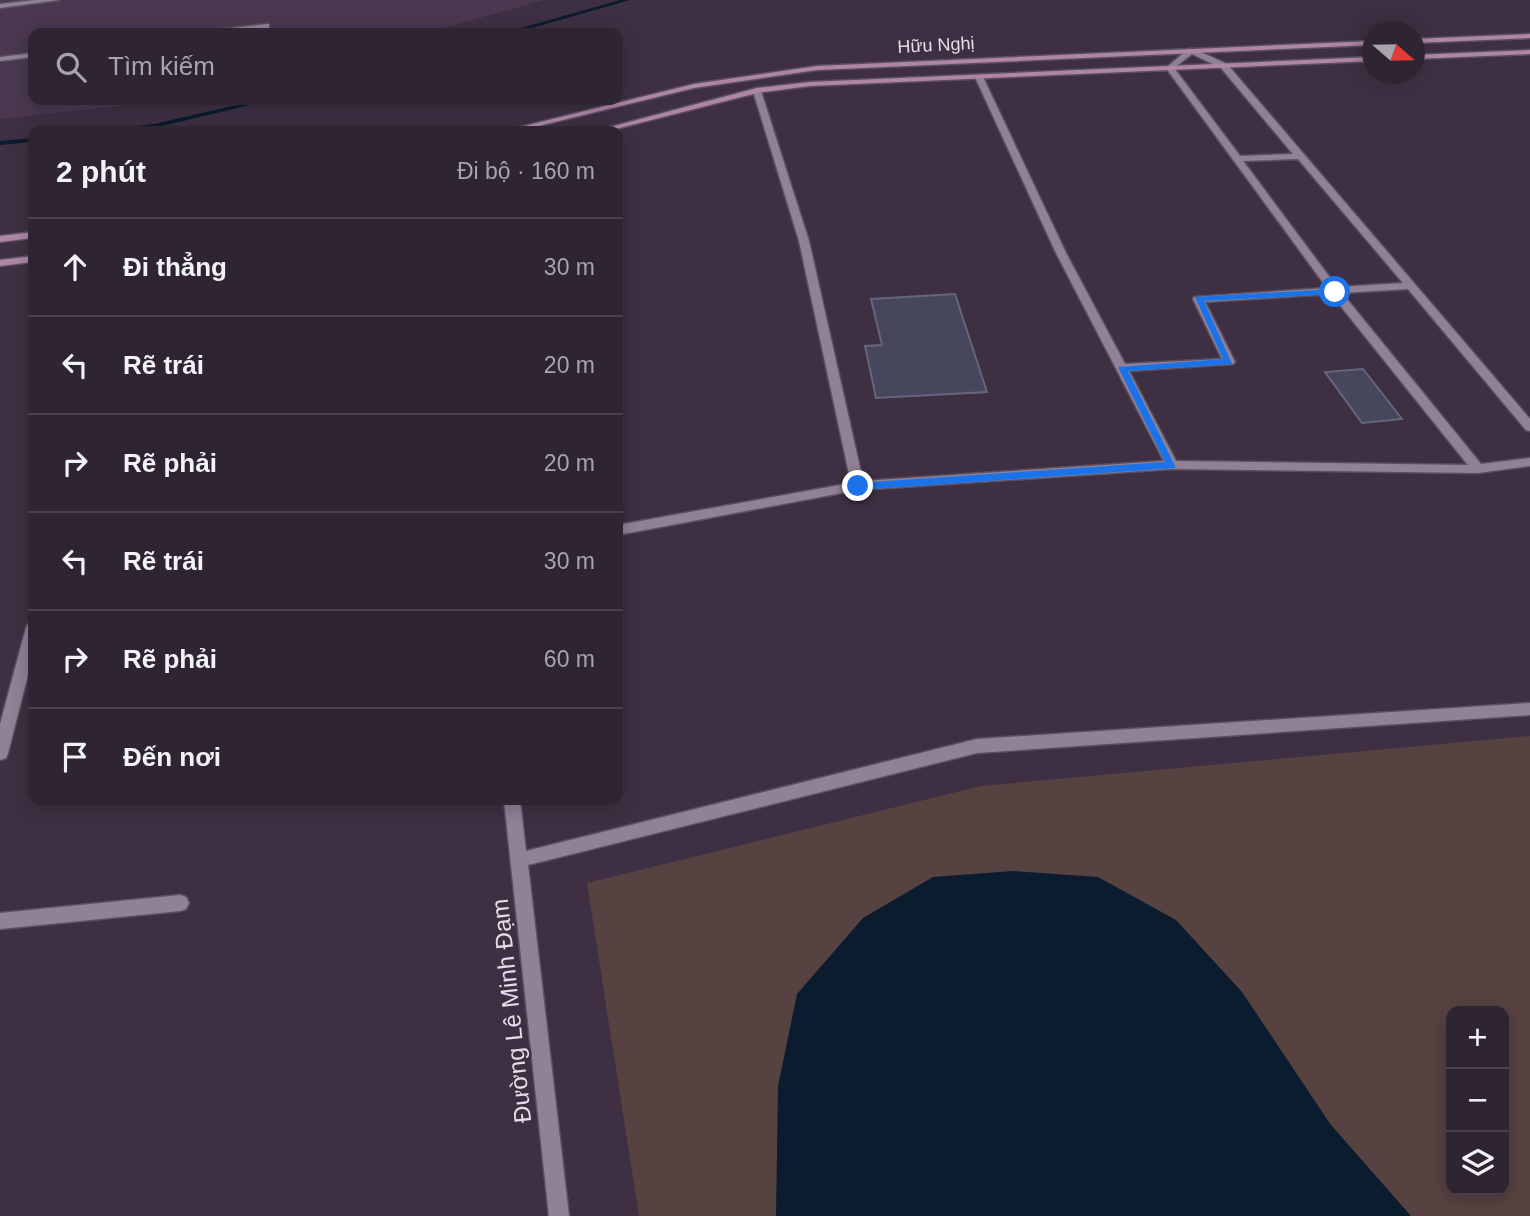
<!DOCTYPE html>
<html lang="vi">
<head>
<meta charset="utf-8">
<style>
  :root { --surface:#2e2432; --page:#3a303e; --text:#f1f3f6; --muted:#a7a4ac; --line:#49414d }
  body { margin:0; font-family:Arial,sans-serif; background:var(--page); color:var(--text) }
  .controls { position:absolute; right:21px; bottom:21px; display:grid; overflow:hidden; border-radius:14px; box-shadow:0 4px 18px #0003 }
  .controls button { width:63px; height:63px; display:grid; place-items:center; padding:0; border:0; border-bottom:2px solid var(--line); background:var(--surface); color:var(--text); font:35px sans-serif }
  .compass { position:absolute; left:1362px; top:21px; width:63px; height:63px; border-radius:50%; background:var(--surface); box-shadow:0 4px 18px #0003; rotate:110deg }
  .stop { position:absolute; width:21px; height:21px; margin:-16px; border:5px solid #1a73e8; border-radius:50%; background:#fff }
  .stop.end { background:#1a73e8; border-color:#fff; box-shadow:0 2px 7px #0008 }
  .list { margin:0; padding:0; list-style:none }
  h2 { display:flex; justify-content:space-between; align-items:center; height:91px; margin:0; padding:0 28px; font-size:30px }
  h2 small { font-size:23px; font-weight:400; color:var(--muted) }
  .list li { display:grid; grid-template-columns:46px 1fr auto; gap:21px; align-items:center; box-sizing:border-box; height:98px; padding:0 28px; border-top:2px solid var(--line) }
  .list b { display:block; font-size:26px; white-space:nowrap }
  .list em { font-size:23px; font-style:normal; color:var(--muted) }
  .icon { flex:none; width:38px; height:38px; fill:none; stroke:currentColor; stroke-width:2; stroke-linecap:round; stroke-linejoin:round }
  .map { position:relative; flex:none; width:1530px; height:1216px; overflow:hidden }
  .search { position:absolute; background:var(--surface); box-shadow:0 4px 18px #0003; left:28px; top:28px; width:595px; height:77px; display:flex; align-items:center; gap:18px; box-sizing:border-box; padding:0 24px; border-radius:14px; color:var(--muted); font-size:26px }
  .panel { position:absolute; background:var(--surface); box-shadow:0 4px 18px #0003; left:28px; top:126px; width:595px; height:679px; border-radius:14px }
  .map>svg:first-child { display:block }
  .built { fill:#49384f }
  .green { fill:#554241; fill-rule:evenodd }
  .water { fill:#0b1c2f }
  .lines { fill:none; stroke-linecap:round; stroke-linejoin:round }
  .stream { fill:#0b1c2f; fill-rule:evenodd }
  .building { fill:#46475c; stroke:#65657c; stroke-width:2 }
  .service-casing { stroke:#5a4f5f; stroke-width:3 }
  .minor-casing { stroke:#5a4f5f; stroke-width:3 }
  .secondary-casing { stroke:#5a4f5f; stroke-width:3 }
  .service { fill:#908196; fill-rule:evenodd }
  .minor { fill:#908196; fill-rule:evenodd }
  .secondary { fill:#ae86a4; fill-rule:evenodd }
  .route { fill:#1a73e8 }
  .labels { text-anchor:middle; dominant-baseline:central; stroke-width:5; stroke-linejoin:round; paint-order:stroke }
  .far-street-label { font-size:18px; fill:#e6dde9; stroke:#3e3042 }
  .near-street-label { font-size:24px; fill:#e6dde9; stroke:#3e3042 }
</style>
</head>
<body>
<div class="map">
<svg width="1530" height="1216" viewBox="0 0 1530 1216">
  <rect width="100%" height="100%" fill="#3e3042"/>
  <path class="built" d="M0,0h544l-119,33h-392v67h140l-173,19z"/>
  <path class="green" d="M1530,736v480h-891l-52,-333 394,-97zM1451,1011h53v179h-53z"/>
  <path class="water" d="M1013,871l85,6 78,43 66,72 89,133 80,91h-635l2,-130 19,-92 66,-76 70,-41z"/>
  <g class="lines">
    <path class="stream" d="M620,0h10l-116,33h-10z
      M258,100h13l-117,28 -48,3 4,-2 44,-5z
      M33,138v4l-33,3v-4z"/>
  </g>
  <path class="building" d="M955,294l32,98 -111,6 -11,-52 17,-1 -11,-46z
    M1363,369l39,50 -40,4 -37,-51z"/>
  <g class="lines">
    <defs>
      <path id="service" d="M35,0h24l-59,8v-4z
        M266,24h3v4l-46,5h-22l4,-2z
        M33,53v4l-33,4v-4z"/>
      <path id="minor" d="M1188,49h6l33,15 303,355v12l-4,-1 -118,-141 -66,4 139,171 49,-6v8l-52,7 -306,-4 -314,21 -240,45v-10l233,-42 -52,-242 -46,-150 4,-3 4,3 48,150 54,240 301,-20 -108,-208 -81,-176 4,-2 4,2 83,176 59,111 97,-5 -29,-60 1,-2 133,-9 -161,-220zM1192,54l29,14 72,86 -53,2 -66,-88zM1298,159l105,124 -66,4 -94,-126zM1331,294l137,171 -292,-4 -47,-90 104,-7 2,-2 -30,-60z
        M33,622v33l-25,98 -2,5 -6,2v-36l26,-96 2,-4z
        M1530,703v12l-553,38 -449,112 41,351h-20l-45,-416h16l6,51 451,-112z
        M180,895l6,2 3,6 -3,6 -6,2 -180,18v-16z"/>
      <path id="secondary" d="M1530,34v4l-116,5v-4z
        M1372,41v4l-555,25 -123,18 -176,43h-14l190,-47 123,-18z
        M1530,50v4l-116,5v-4z
        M1372,57v4l-562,25 -53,7 -149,38h-13l162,-43 53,-6z
        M33,232v6l-33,4v-6z
        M33,256v6l-33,4v-6z"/>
    </defs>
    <use href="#service" class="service-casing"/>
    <use href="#minor" class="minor-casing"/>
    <use href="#secondary" class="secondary-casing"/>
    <use href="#service" class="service"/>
    <use href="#minor" class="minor"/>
    <use href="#secondary" class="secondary"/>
  </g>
  <path class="route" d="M1335,289l3,5 -134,7 28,63 -104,7 48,97 -318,22 -5,-4 5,-3 307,-21 -47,-95 105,-8 -28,-62z"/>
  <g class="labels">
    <g class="far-street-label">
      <text transform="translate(936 45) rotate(-3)">Hữu Nghị</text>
    </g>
    <g class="near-street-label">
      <text transform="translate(511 1011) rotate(-96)">Đường Lê Minh Đạm</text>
    </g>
  </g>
</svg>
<div class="controls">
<button>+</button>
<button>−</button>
<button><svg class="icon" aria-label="layers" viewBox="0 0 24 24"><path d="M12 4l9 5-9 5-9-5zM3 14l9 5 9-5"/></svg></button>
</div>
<svg class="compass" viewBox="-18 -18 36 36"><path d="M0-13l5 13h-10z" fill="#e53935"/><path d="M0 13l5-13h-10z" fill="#a7a4ac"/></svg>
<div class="stop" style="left:1335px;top:292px"></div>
<div class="stop end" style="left:858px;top:486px"></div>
<div class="search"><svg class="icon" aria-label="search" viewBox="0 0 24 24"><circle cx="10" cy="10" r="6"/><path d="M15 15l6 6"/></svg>Tìm kiếm</div>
<section class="panel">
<h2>2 phút<small>Đi bộ · 160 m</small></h2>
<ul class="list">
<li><svg class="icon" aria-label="ahead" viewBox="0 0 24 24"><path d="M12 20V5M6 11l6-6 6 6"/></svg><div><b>Đi thẳng</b></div><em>30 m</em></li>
<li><svg class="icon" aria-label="left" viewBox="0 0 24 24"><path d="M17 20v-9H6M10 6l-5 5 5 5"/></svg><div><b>Rẽ trái</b></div><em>20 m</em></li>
<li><svg class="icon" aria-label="right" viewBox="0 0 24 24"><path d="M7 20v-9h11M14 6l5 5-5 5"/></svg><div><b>Rẽ phải</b></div><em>20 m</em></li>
<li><svg class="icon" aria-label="left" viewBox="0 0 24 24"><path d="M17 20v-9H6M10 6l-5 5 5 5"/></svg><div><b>Rẽ trái</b></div><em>30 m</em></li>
<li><svg class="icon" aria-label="right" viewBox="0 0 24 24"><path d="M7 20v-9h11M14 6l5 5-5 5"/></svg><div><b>Rẽ phải</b></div><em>60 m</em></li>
<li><svg class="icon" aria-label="arrive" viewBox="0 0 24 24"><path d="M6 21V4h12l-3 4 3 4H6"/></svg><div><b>Đến nơi</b></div></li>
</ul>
</section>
</div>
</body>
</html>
